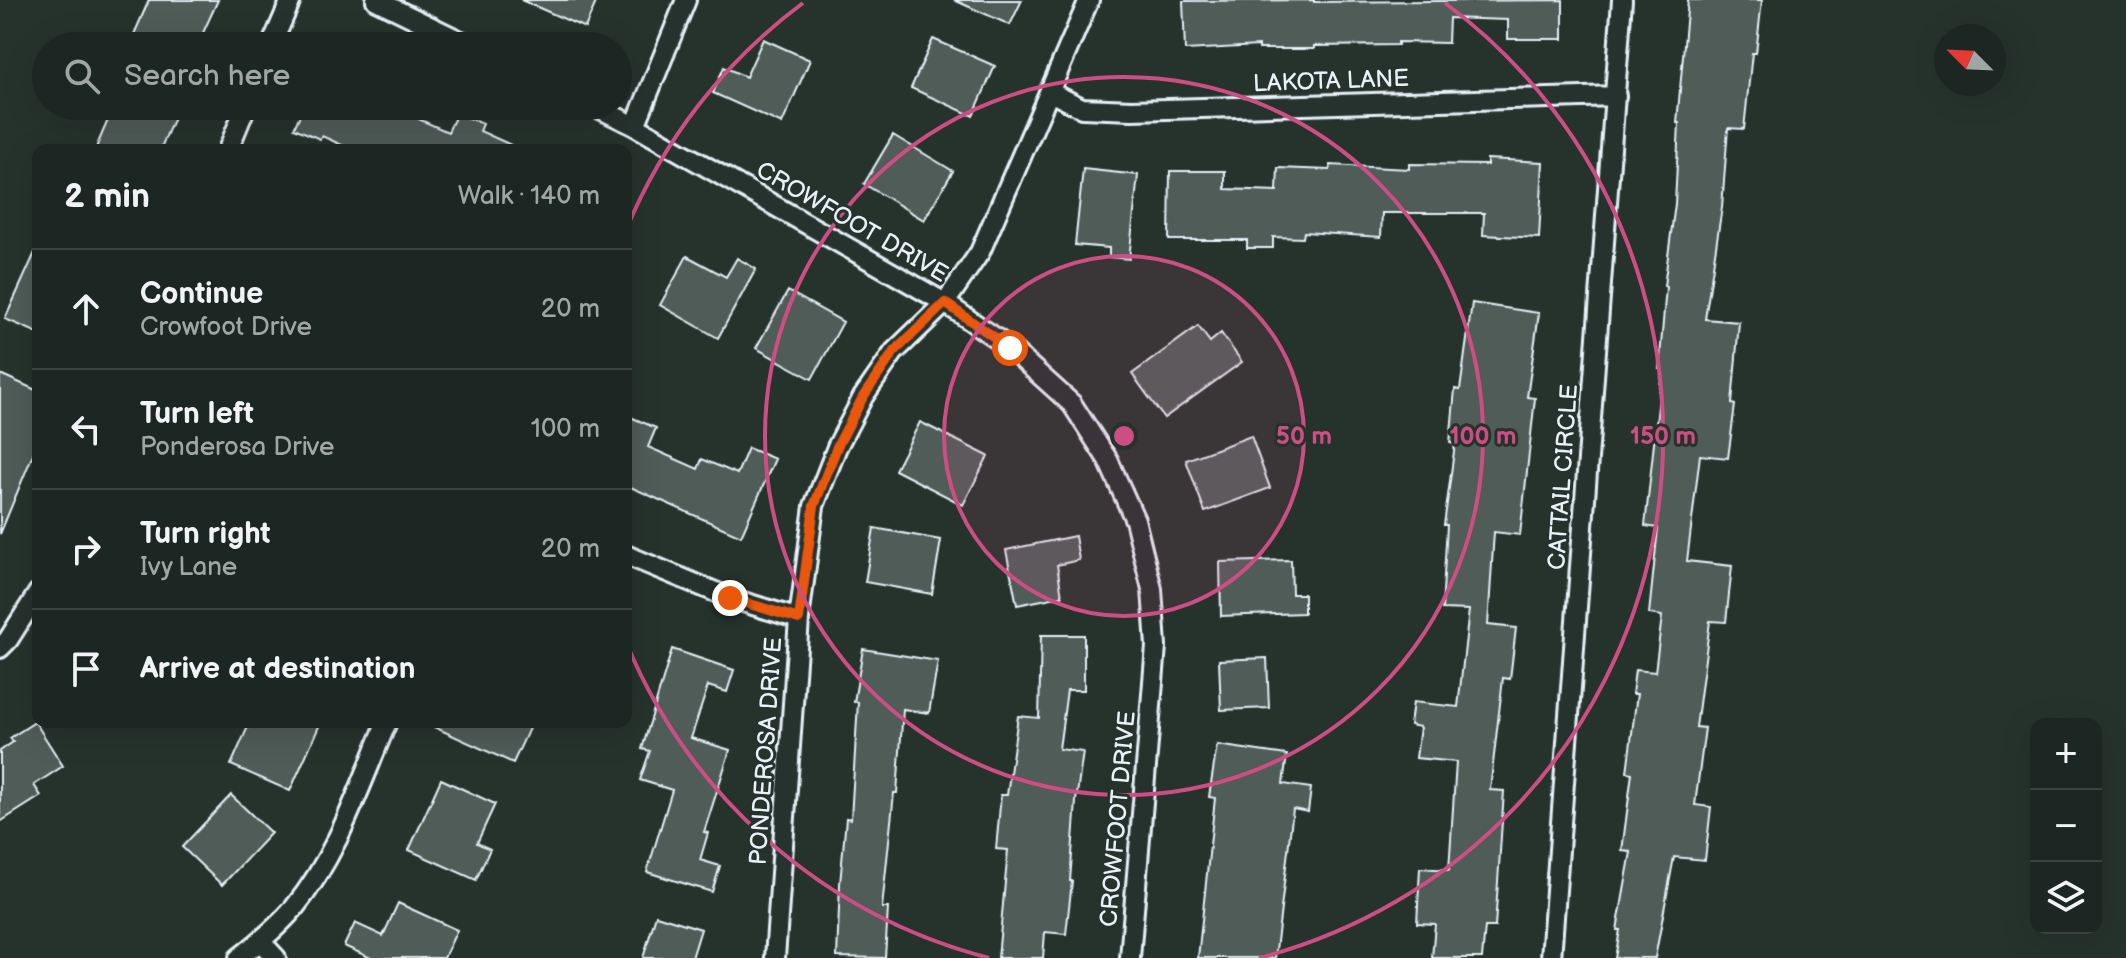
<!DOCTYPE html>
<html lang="en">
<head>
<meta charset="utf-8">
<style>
  :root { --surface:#1c2622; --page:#29322f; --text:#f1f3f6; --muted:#a0a5a5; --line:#3a4340 }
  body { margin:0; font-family:"Balsamiq Sans",sans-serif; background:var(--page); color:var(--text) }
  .controls { position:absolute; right:24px; bottom:24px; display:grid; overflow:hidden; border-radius:16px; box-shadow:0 8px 32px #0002 }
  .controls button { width:72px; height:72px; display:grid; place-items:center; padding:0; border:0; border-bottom:2px solid var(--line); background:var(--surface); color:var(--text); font:40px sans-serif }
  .compass { position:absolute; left:1934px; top:24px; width:72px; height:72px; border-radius:50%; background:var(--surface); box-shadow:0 8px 32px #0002; rotate:294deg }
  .stop { position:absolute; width:24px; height:24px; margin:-18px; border:6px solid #ea580c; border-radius:50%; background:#fff }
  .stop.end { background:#ea580c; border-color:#fff; box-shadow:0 2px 8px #0008 }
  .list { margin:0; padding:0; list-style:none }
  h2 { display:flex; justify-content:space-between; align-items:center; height:104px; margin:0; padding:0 32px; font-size:34px }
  h2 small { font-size:26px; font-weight:400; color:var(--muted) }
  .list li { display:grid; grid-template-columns:52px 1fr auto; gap:24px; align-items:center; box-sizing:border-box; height:120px; padding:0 32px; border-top:2px solid var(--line) }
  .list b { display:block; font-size:30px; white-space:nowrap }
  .list p { margin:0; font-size:26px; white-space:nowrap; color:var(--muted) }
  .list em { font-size:26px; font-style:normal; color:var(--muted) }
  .icon { flex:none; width:44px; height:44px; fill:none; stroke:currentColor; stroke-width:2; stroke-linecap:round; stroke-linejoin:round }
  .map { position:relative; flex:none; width:2126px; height:958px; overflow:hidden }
  .search { position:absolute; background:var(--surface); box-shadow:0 8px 32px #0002; left:32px; top:32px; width:600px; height:88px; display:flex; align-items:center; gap:20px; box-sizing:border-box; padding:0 28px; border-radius:44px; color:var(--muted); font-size:30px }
  .panel { position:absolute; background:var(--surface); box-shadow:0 8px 32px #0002; left:32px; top:144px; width:600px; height:584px; border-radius:16px }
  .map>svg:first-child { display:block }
  .building { fill:#505c59; stroke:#e8f1f8; stroke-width:2 }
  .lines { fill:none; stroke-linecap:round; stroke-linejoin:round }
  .street-casing { stroke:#e8f1f8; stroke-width:24 }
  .street { stroke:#26332d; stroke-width:18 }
  .route { stroke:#ea580c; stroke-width:10 }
  .ring { fill:none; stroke:#cc4e82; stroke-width:4 }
  .labels { text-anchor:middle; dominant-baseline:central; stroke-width:6; stroke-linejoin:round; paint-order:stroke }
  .street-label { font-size:24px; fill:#e8f1f8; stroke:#26332d }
  .centre { fill:#cc4e82; stroke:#26332d; stroke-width:4 }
  .ring-label { font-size:24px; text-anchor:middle; font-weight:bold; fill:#cc4e82; stroke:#26332d; stroke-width:6; stroke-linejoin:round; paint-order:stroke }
</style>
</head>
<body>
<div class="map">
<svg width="2126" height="958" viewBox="0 0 2126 958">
  <rect width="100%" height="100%" fill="#26332d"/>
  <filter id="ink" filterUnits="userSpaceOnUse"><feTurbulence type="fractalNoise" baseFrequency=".0125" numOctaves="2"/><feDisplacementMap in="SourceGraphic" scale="16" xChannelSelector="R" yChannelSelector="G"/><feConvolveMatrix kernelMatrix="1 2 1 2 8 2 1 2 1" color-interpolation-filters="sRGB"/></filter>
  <g filter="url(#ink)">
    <path class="building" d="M149,0h69l-21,46h-49l-16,-7z
      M521,0h76l-12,28z
      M954,0h68l-12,25z
      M1314,0v2l249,-2v39h-55v-19l-59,-2 -1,25 -50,-1v3l-84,1v3h-55v-3l-74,4 -2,-49z
      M1688,0h74l-6,53h-4l-8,76 -16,-1 -6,79 -17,112 34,3 -7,82 3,1 -7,53 -28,-3 -13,106 45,5 -6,56 -16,-1 -14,106 9,1 -10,77 16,2 -6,53 -31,-3 -19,101h-40l5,-28h-3l14,-78 -9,-1 10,-78 -5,-1 10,-78h-5l3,-24 20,2 7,-56 -13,-2 9,-86 -13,-2 17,-157h-3l7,-82 -2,-1 11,-82 4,-81h-2z
      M763,39l47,21 -28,64 -69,-31 11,-26 22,10z
      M933,39l62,27 -22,50 -62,-28z
      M114,106h47l15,7 -16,37h-65z
      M304,106h85l59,26 9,-19 26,11 -3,7 42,19h-169l-31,-14 -2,3 -26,-11z
      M893,135l60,36 -29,49 -60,-36z
      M1487,159l56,3 -4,76 -56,-3 1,-22h-102l-1,24 -77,-5 -1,6 -30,-1v11h-26v-8h-78l1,-69h55v18l52,2 1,-23 52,2v-5l79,4v-5l78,1z
      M1083,169l55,6 -9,84 -20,-2v-9l-34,-3z
      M38,246v87l-33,-14z
      M687,256l39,21 11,-19 19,11 -38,69 -58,-33z
      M788,291l55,31 -31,57 -56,-31z
      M1472,303l67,10 -12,84 8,1 -15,137 -26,-3 -6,93 28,3 -6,51 -7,-1 -13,112 14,1 -9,136h-10l-3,31h-50l3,-34 -18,-1 3,-55 29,2 7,-108 -40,-4 4,-31 -10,-2 3,-23 45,5 11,-97 -27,-1 5,-84h-3l11,-81 -5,-1 5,-54 5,1z
      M1198,326l12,16 11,-9 21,29 -78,56 -32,-44z
      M0,374l38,17v51l-38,92z
      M626,415l30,13 -8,19 50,22 4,-10 35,15 11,-26 27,11 -34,77 -115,-51z
      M920,422l68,34 -25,49 -68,-35z
      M1251,436l19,52 -65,24 -19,-52z
      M874,528l67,12 -9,54 -67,-12z
      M1075,536l4,24 -22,5 5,31 -45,9 -11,-55z
      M1291,560l1,34h12v19l-83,3 -1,-54z
      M1041,635h43v55h-17l-8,59 24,3 -7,49 -6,80h2l-6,53 -21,-2 -2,26h-45l10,-108 -12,-1 5,-54h6l11,-79 21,2z
      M672,649l62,21 -7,22 -19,-6 -17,52 39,12 -26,82 4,1 -8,27 20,6 -8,26 -65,-20 25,-82 -32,-10 10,-29 -8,-2z
      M863,649l75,12 -9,52 -26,-4 -6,84h-3l-12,115h6l-3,50 -48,-1 3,-73 6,-66 5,1 7,-117h-4z
      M1267,658l2,50 -48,2 -2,-50z
      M35,722l28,44 -29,19 7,11 -41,26v-71l13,-9 -3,-4z
      M250,722h71l-31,69 -59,-26z
      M423,722h109l-19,41z
      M1217,745l70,10 -4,29 28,4 -3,24 -15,-3 -18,149h-77l17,-160 -6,-1z
      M441,779l54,25 -18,39 13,6 -14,31 -67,-30z
      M231,795l40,38 -49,52 -40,-38z
      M398,903l59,27 -13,28h-73l-27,-12 11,-23 28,13z
      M656,915l45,14 -9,29h-49z"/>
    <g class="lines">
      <defs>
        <path id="street" d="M376,0l95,46
          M271,46l20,-46
          M1050,92l32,16 50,2 484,-14
          M594,106l41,20 310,177 65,45 62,56 36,56 27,60 17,69 4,57 -26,312
          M635,126l51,-126
          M228,150l18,-44
          M626,555l104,43 69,21
          M0,648l8,-8 30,-47
          M260,941l16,17
          M239,958c19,-15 39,-31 55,-50 44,-54 66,-123 93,-186
          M775,958l24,-339 15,-113 23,-59 26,-50 31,-45 51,-49 35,-51 109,-252
          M1551,958l71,-958"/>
      </defs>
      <use href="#street" class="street-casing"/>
      <use href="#street" class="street"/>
    </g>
  </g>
  <g class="lines" filter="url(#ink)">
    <path class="route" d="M730,598l69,21 15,-113 23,-59 26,-50 31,-45 51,-49 65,45"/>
  </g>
  <circle cx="1124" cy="436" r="180" fill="#cc4e82" fill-opacity=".12"/>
  <g class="ring">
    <circle cx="1124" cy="436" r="180"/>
    <circle cx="1124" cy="436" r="359"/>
    <path d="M989 958A539 539 0 0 1 626 642M626 230A539 539 0 0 1 803 3M1445 3A539 539 0 0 1 1259 958"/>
  </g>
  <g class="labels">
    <g class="street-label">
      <text transform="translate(1331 81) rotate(-2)">LAKOTA LANE</text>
      <text transform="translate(852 222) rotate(30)">CROWFOOT DRIVE</text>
      <text transform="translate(1563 477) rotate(-86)">CATTAIL CIRCLE</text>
      <text transform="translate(766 751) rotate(-86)">PONDEROSA DRIVE</text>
      <text transform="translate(1118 819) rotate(-85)">CROWFOOT DRIVE</text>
    </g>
  </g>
  <circle cx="1124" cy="436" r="12" class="centre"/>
  <g class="ring-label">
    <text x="1304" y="444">50 m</text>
    <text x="1483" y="444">100 m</text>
    <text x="1663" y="444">150 m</text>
  </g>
</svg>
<div class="controls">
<button>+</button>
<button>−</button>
<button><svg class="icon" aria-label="layers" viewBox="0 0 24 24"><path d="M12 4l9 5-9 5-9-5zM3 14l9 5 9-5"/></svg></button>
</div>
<svg class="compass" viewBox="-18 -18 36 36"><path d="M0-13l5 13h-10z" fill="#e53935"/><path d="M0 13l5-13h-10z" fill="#a0a5a5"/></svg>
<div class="stop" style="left:1010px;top:348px"></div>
<div class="stop end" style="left:730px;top:598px"></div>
<div class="search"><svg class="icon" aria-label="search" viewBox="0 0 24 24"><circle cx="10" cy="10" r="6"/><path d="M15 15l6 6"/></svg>Search here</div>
<section class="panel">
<h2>2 min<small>Walk · 140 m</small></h2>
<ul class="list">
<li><svg class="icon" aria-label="ahead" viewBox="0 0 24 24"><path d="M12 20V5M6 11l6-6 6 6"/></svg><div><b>Continue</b><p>Crowfoot Drive</p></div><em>20 m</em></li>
<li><svg class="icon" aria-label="left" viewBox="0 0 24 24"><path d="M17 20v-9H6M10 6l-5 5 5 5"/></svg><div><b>Turn left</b><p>Ponderosa Drive</p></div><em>100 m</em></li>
<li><svg class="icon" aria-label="right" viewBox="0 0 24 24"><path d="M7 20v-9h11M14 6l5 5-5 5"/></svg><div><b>Turn right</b><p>Ivy Lane</p></div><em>20 m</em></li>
<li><svg class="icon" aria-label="arrive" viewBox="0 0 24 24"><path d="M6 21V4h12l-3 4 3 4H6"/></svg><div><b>Arrive at destination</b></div></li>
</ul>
</section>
</div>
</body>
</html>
